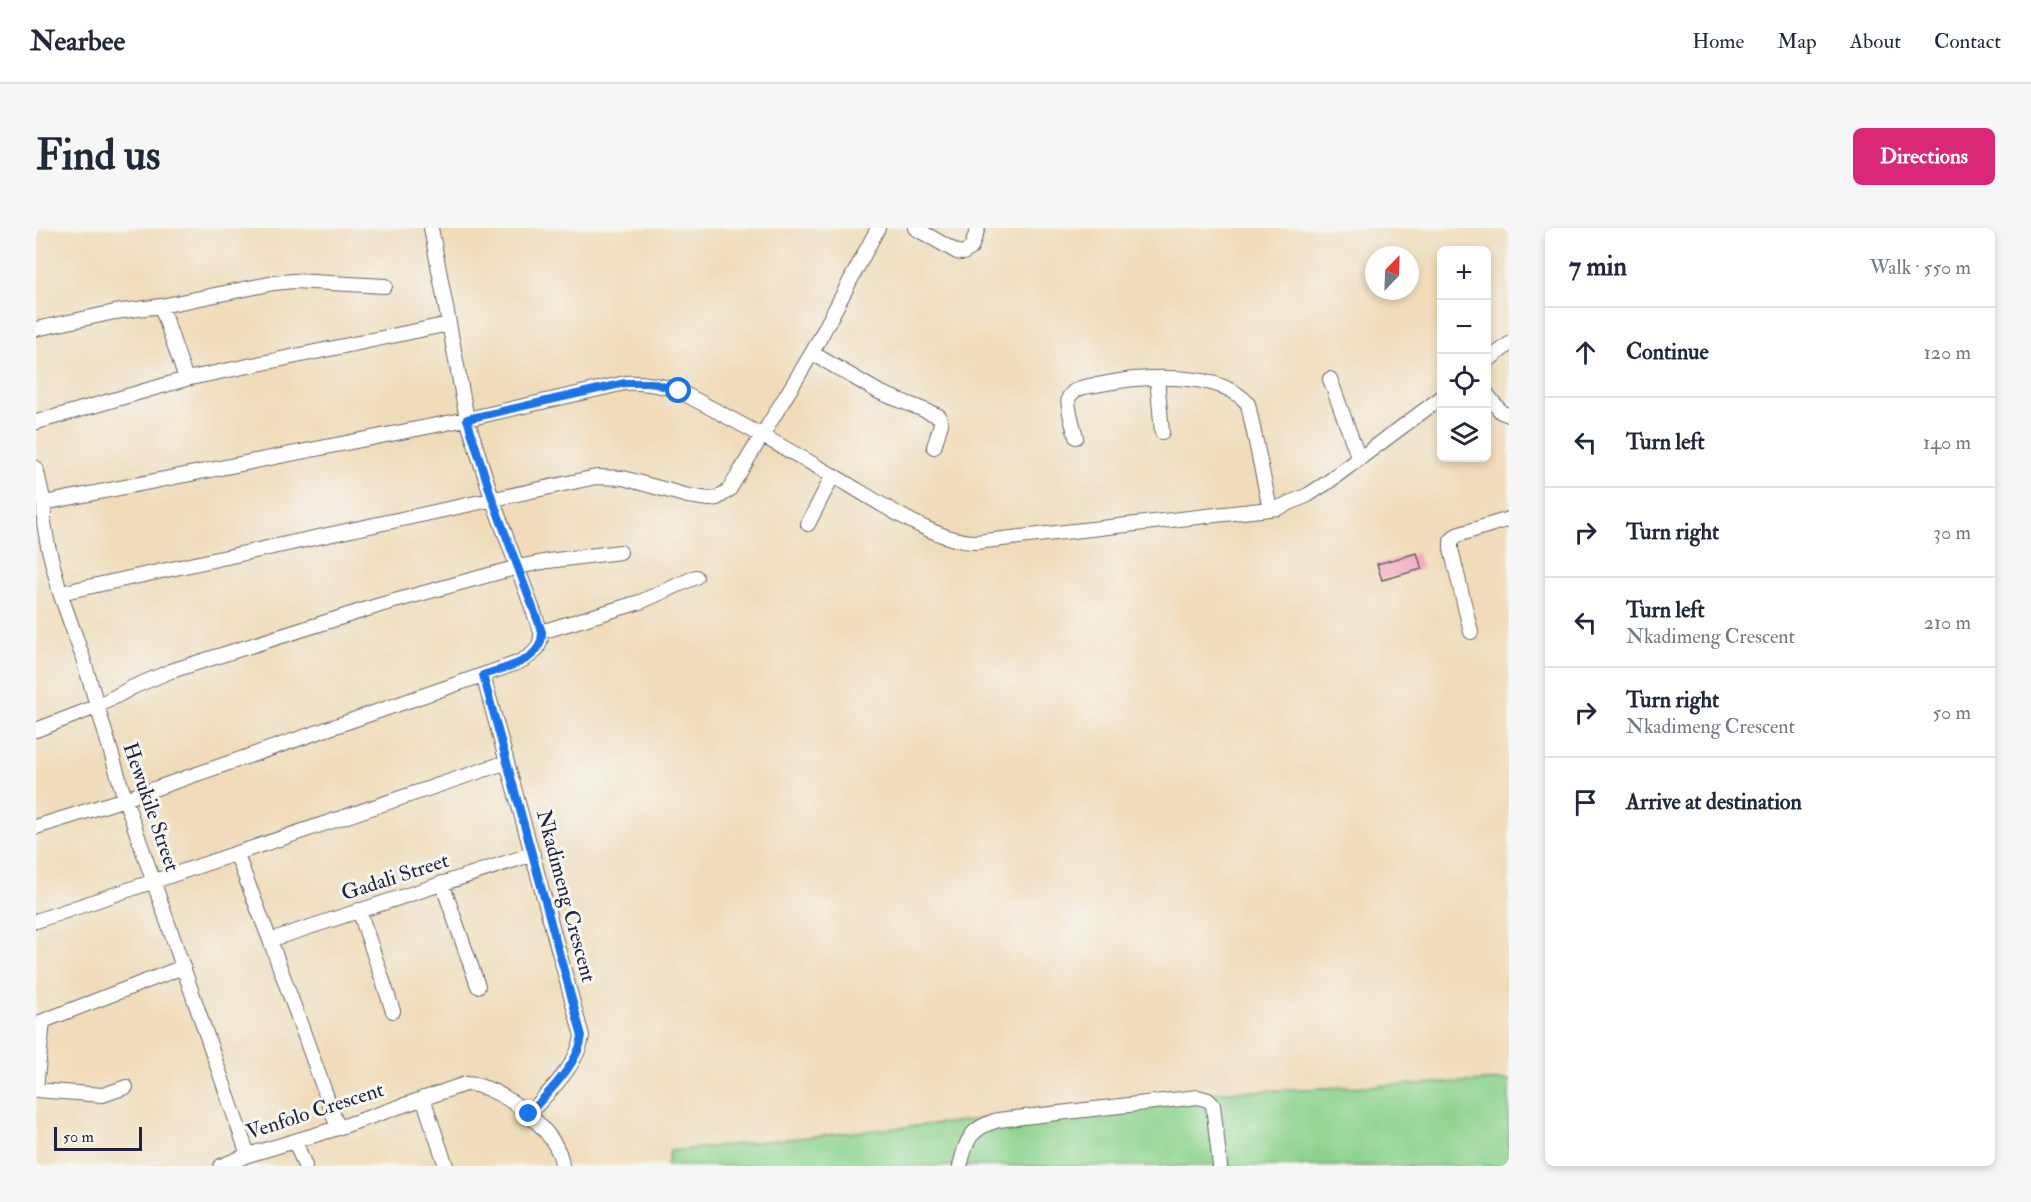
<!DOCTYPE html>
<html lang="en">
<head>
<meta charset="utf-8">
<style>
  :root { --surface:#fff; --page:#f6f6f7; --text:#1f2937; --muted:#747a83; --line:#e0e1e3; --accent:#db2777 }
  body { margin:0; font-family:"IM FELL Double Pica",serif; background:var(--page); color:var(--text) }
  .controls { position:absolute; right:18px; top:18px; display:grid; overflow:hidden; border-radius:9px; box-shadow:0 3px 9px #0003 }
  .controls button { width:54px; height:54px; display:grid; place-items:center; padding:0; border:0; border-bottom:2px solid var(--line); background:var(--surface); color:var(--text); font:30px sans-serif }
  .compass { position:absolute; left:1329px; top:18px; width:54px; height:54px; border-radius:50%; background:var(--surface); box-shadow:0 3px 9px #0003; rotate:23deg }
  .scale { position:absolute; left:18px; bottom:15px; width:88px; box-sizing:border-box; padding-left:6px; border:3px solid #22223b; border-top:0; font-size:16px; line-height:21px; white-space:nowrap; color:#22223b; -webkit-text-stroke:4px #f6f6f2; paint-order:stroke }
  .stop { position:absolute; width:18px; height:18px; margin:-14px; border:4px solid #1a73e8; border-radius:50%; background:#fff }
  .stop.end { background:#1a73e8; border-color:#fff; box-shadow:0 2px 6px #0008 }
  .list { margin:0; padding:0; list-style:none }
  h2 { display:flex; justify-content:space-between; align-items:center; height:78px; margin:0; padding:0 24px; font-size:26px }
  h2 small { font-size:20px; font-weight:400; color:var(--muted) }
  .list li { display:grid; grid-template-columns:39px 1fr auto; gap:18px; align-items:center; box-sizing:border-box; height:90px; padding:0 24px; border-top:2px solid var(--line) }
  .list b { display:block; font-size:22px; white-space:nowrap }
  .list p { margin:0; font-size:20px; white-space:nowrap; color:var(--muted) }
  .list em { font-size:20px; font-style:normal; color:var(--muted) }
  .icon { flex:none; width:33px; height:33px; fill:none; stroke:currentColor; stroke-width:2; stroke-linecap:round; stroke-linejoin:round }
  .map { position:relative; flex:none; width:1473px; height:938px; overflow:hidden; border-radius:9px }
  header { display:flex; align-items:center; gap:36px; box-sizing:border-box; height:84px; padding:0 30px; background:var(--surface); border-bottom:2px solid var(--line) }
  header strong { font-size:28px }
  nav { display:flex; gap:33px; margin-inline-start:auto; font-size:21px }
  .intro { display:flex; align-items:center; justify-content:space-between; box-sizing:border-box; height:144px; padding:0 36px }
  h1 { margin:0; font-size:42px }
  .button { padding:15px 27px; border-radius:9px; background:var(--accent); color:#fff; font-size:21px; font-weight:700 }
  main { display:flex; gap:36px; padding:0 36px }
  aside { flex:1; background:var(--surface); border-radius:9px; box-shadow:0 3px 9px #0003 }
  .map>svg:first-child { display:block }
  .green { fill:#8dd38d; stroke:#587a64; stroke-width:1.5 }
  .building { fill:#f49eb9 }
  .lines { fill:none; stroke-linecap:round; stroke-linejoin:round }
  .minor-casing { stroke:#6a6367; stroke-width:16 }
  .minor { stroke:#fff; stroke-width:14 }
  .route { stroke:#1a73e8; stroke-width:8 }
  .labels { text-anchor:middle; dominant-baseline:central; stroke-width:6; stroke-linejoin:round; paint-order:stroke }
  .street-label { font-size:21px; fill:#22223b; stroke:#f6f6f2 }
</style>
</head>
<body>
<header>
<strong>Nearbee</strong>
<nav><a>Home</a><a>Map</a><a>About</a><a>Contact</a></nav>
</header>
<div class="intro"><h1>Find us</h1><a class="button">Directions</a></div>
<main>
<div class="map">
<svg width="1473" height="938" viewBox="0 0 1473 938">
  <rect width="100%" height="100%" fill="#f6f6f2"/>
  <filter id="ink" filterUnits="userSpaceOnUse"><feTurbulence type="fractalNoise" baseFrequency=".0167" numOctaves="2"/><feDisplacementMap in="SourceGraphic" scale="12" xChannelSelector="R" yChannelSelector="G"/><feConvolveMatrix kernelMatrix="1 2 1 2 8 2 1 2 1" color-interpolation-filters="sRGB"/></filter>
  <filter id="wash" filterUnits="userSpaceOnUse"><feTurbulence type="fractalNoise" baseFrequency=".008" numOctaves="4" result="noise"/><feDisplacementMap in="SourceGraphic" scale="24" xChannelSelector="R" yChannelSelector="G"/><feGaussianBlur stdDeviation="1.35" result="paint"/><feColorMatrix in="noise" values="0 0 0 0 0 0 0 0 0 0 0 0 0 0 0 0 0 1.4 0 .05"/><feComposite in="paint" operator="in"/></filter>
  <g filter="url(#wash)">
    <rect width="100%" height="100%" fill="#f0dcba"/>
    <path class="green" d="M1473,852v86h-842l3,-15 304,-31 207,-26z"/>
    <g id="blocks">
      <path class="building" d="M1381,325l5,16 -40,11 -5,-16z"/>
    </g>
  </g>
  <g filter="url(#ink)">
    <use href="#blocks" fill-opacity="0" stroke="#6a6367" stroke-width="1.5"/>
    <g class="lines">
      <defs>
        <path id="minor" d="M879,0l42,24 6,1 8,-5 7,-20
          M125,78l25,73
          M0,101l79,-17 46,-6 113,-23 20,-2 91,5
          M776,125l67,39 60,24 2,8 -7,23
          M1450,134l23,-18
          M1121,150l5,54
          M1294,151l29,80
          M1450,165l15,19 8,3
          M1,194l149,-43 263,-55
          M1040,209c-2,-9 -10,-33 -7,-40 6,-11 23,-11 33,-13 38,-8 119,-14 146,20l22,105
          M0,240l8,35v20l4,23 12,47 22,62 43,144 123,356
          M8,275l423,-84 158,-36c19,-1 36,2 54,8 51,27 103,55 153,84 38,21 103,68 144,67l302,-34 30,-13 20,-13 114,-85
          M772,296l25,-49
          M24,365l536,-116 27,1 65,18 21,3 8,-1 12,-8 83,-137 66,-125
          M505,404l99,-30 56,-25
          M1435,404l-20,-83v-8l6,-6 52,-16
          M447,447l99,361c-4,30 -34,56 -53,78
          M0,502l60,-23 37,-20 38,-16 209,-66 138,-38 30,-6 72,-9
          M0,599l89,-28 392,-136c15,-7 25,-14 24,-31l-49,-134 -25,-79 -36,-191
          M200,625l34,87 68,188
          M406,655l36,103
          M323,682l34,101
          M0,693l471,-159
          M234,712l263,-86
          M0,860l7,-67 140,-54
          M0,862l67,5 23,-8
          M387,870l23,68
          M259,913l10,25
          M185,938l27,-11 90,-27 127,-44c33,-1 96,48 97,82
          M924,938c7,-27 9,-37 38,-46l200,-23 10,3 5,5 7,61"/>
      </defs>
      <use href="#minor" class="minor-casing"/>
      <use href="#minor" class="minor"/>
    </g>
  </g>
  <g class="lines" filter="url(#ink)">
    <path class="route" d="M493,886c18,-21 50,-50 53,-78l-99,-361c22,-8 60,-13 59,-43l-50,-134 -25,-79 158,-36h27l27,8"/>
  </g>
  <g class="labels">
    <g class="street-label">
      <text transform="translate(115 579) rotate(71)">Hewukile Street</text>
      <text transform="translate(359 649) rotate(-18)">Gadali Street</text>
      <text transform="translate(530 668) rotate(75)">Nkadimeng Crescent</text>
      <text transform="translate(279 883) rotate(-18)">Venfolo Crescent</text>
    </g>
  </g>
</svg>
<div class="controls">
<button>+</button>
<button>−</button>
<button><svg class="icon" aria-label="locate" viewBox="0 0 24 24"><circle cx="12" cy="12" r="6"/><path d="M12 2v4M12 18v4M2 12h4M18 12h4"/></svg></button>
<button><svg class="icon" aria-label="layers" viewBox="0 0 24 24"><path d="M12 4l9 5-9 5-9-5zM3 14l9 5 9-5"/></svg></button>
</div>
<svg class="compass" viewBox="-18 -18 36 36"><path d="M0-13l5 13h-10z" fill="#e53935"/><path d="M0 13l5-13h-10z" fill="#747a83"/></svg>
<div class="scale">50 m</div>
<div class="stop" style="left:643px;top:163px"></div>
<div class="stop end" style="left:493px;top:886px"></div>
</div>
<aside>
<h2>7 min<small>Walk · 550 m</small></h2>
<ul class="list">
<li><svg class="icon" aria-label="ahead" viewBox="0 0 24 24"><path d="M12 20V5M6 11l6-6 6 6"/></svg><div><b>Continue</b></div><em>120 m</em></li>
<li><svg class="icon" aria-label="left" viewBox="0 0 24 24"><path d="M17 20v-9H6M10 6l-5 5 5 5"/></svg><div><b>Turn left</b></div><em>140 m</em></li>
<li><svg class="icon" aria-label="right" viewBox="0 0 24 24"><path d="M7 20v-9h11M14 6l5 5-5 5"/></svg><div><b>Turn right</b></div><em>30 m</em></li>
<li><svg class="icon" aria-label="left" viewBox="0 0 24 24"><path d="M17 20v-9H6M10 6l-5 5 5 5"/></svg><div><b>Turn left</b><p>Nkadimeng Crescent</p></div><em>210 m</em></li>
<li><svg class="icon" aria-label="right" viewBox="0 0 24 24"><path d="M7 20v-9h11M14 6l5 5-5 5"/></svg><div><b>Turn right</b><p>Nkadimeng Crescent</p></div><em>50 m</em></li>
<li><svg class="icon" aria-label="arrive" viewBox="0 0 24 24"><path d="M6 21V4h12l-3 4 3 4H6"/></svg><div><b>Arrive at destination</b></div></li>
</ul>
</aside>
</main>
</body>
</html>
